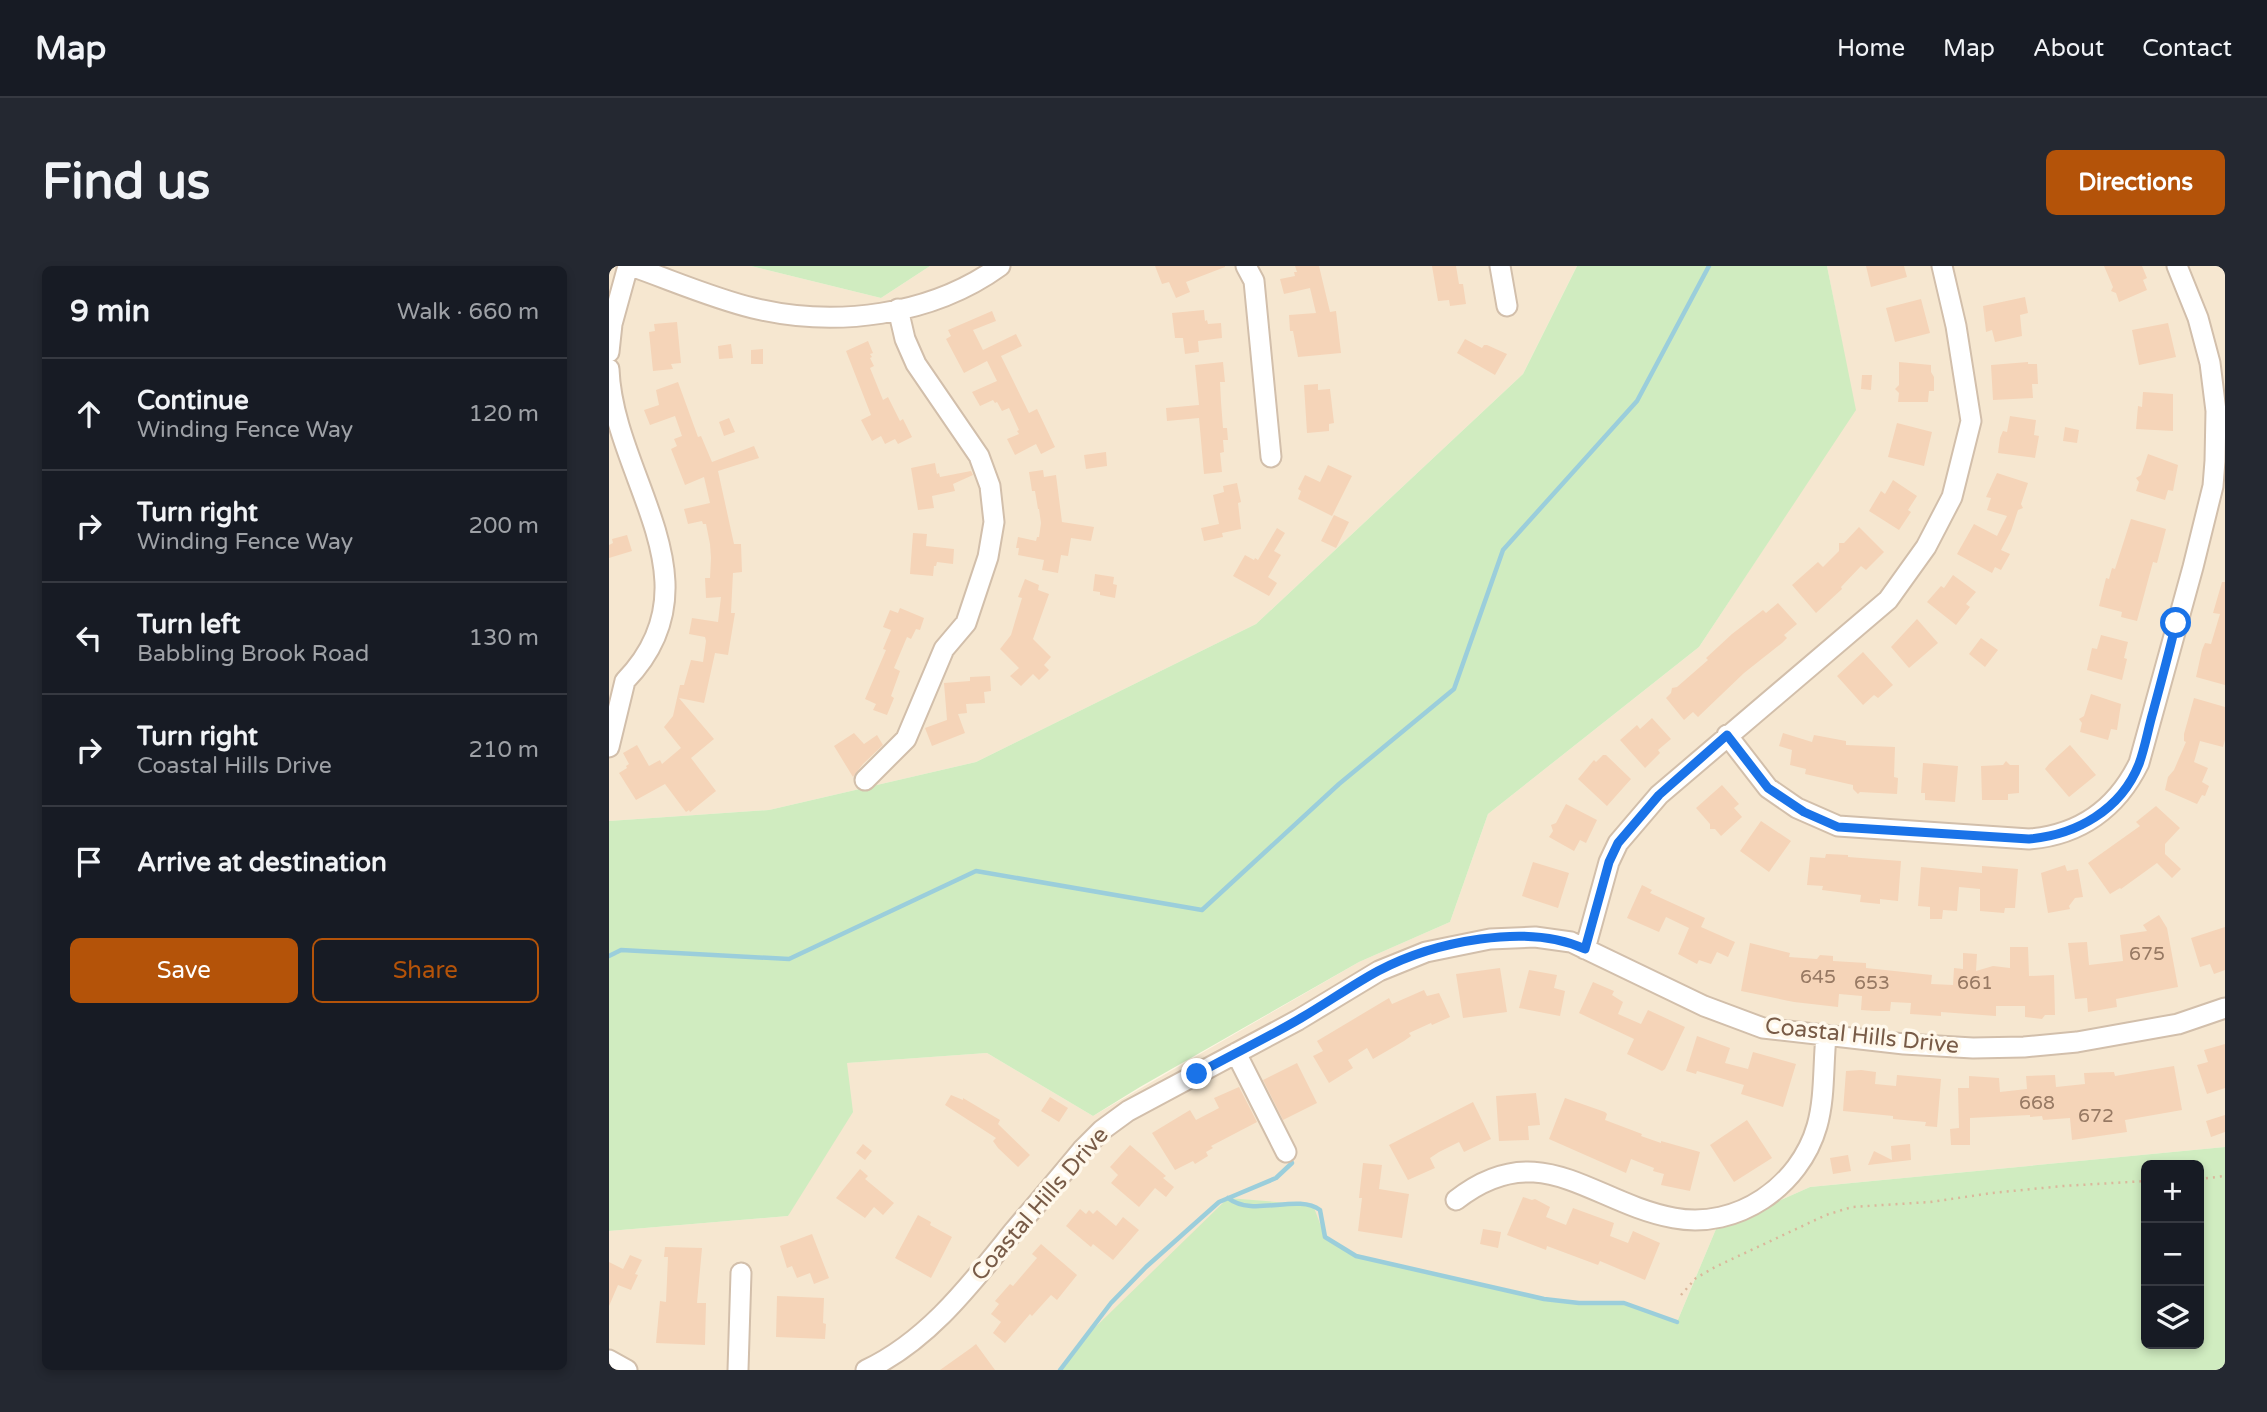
<!DOCTYPE html>
<html lang="en">
<head>
<meta charset="utf-8">
<style>
  :root { --surface:#171b24; --page:#242831; --text:#f1f3f6; --muted:#9ea1a6; --line:#363941; --accent:#b45309 }
  body { margin:0; font-family:"Varela Round",sans-serif; background:var(--page); color:var(--text) }
  .controls { position:absolute; right:21px; bottom:21px; display:grid; overflow:hidden; border-radius:10px; box-shadow:0 4px 10px #0003 }
  .controls button { width:63px; height:63px; display:grid; place-items:center; padding:0; border:0; border-bottom:2px solid var(--line); background:var(--surface); color:var(--text); font:35px sans-serif }
  .stop { position:absolute; width:21px; height:21px; margin:-16px; border:5px solid #1a73e8; border-radius:50%; background:#fff }
  .stop.end { background:#1a73e8; border-color:#fff; box-shadow:0 2px 7px #0008 }
  .list { margin:0; padding:0; list-style:none }
  h2 { display:flex; justify-content:space-between; align-items:center; height:91px; margin:0; padding:0 28px; font-size:30px }
  h2 small { font-size:23px; font-weight:400; color:var(--muted) }
  .list li { display:grid; grid-template-columns:46px 1fr auto; gap:21px; align-items:center; box-sizing:border-box; height:112px; padding:0 28px; border-top:2px solid var(--line) }
  .list b { display:block; font-size:26px; white-space:nowrap }
  .list p { margin:0; font-size:23px; white-space:nowrap; color:var(--muted) }
  .list em { font-size:23px; font-style:normal; color:var(--muted) }
  .actions { display:flex; gap:14px; padding:21px 28px }
  .actions a { flex:1; padding:16px 0; border:2px solid var(--accent); border-radius:10px; text-align:center; font-size:24px; color:var(--accent) }
  .actions .main { background:var(--accent); color:#fff }
  .icon { flex:none; width:38px; height:38px; fill:none; stroke:currentColor; stroke-width:2; stroke-linecap:round; stroke-linejoin:round }
  .map { position:relative; flex:none; width:1616px; height:1104px; overflow:hidden; border-radius:10px }
  header { display:flex; align-items:center; gap:42px; box-sizing:border-box; height:98px; padding:0 35px; background:var(--surface); border-bottom:2px solid var(--line) }
  header strong { font-size:33px }
  nav { display:flex; gap:38px; margin-inline-start:auto; font-size:24px }
  .intro { display:flex; align-items:center; justify-content:space-between; box-sizing:border-box; height:168px; padding:0 42px }
  h1 { margin:0; font-size:49px }
  .button { padding:18px 32px; border-radius:10px; background:var(--accent); color:#fff; font-size:24px; font-weight:700 }
  main { display:flex; gap:42px; padding:0 42px }
  aside { flex:1; background:var(--surface); border-radius:10px; box-shadow:0 4px 10px #0003 }
  .map>svg:first-child { display:block }
  .residential { fill:#f6e7d0 }
  .green { fill:#d0ecc0; fill-rule:evenodd }
  .lines { fill:none; stroke-linecap:round; stroke-linejoin:round }
  .stream { stroke:#9bcedb; stroke-width:4.5 }
  .building { fill:#f5d4b8 }
  .minor-casing { stroke:#d2bfab; stroke-width:23 }
  .path { stroke:#dab79b; stroke-width:2.5; stroke-dasharray:2 5; stroke-linecap:butt }
  .minor { stroke:#fff; stroke-width:19 }
  .route { stroke:#1a73e8; stroke-width:9 }
  .labels { text-anchor:middle; dominant-baseline:central; stroke-width:7; stroke-linejoin:round; paint-order:stroke }
  .number-label { font-size:19px; fill:#977963 }
  .street-label { font-size:23px; fill:#785b47; stroke:#fff8eb }
</style>
</head>
<body>
<header>
<strong>Map</strong>
<nav><a>Home</a><a>Map</a><a>About</a><a>Contact</a></nav>
</header>
<div class="intro"><h1>Find us</h1><a class="button">Directions</a></div>
<main>
<aside>
<h2>9 min<small>Walk · 660 m</small></h2>
<ul class="list">
<li><svg class="icon" aria-label="ahead" viewBox="0 0 24 24"><path d="M12 20V5M6 11l6-6 6 6"/></svg><div><b>Continue</b><p>Winding Fence Way</p></div><em>120 m</em></li>
<li><svg class="icon" aria-label="right" viewBox="0 0 24 24"><path d="M7 20v-9h11M14 6l5 5-5 5"/></svg><div><b>Turn right</b><p>Winding Fence Way</p></div><em>200 m</em></li>
<li><svg class="icon" aria-label="left" viewBox="0 0 24 24"><path d="M17 20v-9H6M10 6l-5 5 5 5"/></svg><div><b>Turn left</b><p>Babbling Brook Road</p></div><em>130 m</em></li>
<li><svg class="icon" aria-label="right" viewBox="0 0 24 24"><path d="M7 20v-9h11M14 6l5 5-5 5"/></svg><div><b>Turn right</b><p>Coastal Hills Drive</p></div><em>210 m</em></li>
<li><svg class="icon" aria-label="arrive" viewBox="0 0 24 24"><path d="M6 21V4h12l-3 4 3 4H6"/></svg><div><b>Arrive at destination</b></div></li>
</ul>
<div class="actions"><a class="main">Save</a><a>Share</a></div>
</aside>
<div class="map">
<svg width="1616" height="1104" viewBox="0 0 1616 1104">
  <rect width="100%" height="100%" fill="#fef5e3"/>
  <path class="residential" d="M0,0h142l130,32 49,-32h647l-54,108 -267,250 -280,138 -207,48 -160,11z
    M1218,0h398v881l-415,40 -94,42 -39,93 -53,-19h-45l-35,-4 -188,-43 -31,-19 -247,107 -16,26h-451l-2,-8v-131l179,-15 58,-153 141,-10 106,63 266,-154 91,-40 38,-108 211,-167 156,-237z"/>
  <path class="green" d="M142,0h179l-49,32z
    M968,0h250l29,144 -157,237 -211,167 -38,108 -91,40 -219,125 -47,29 -106,-63 -140,10 6,49 -65,104 -179,15v-410l160,-11 207,-48 280,-138 267,-250z
    M1616,881v223h-1163l16,-26 150,-146 85,7 12,32 31,19 188,43 35,4h45l53,19 39,-93 94,-42zM1537,899h53v179h-53z"/>
  <g class="lines">
    <path class="stream" d="M0,690l12,-6 168,9 187,-88 226,39 137,-126 115,-95 49,-139 134,-149 72,-135
      M619,932c25,20 69,-5 92,12l5,27 31,19 188,43 35,4h45l53,19
      M451,1104l51,-67 35,-36 73,-65 57,-24 16,-15 -3,-5"/>
  </g>
  <path class="building" d="M546,0h70v1l-39,15 4,10 -14,6 -7,-16 -7,2z
    M686,0h24l11,46 6,-1 5,42 -43,4 -5,-26h-3l-1,-16 27,-2 -6,-25 -26,6 -4,-15 15,-3 -1,-4h3z
    M823,0h24l3,18h4l3,20 -16,2 -1,-6 -11,1z
    M1257,0h38l3,11 -36,10z
    M1495,0h38l5,12 -4,2 4,10 -28,12 -3,-9 -5,-2 2,-4z
    M1416,31l3,16 -8,2 2,21 -27,6 -3,-12 -6,2 -3,-26z
    M1312,33l9,34 -35,9 -9,-34z
    M595,44l1,11 2,-1 1,4 13,-1 1,15 -24,3 1,11 -14,2 -2,-16h-8l-3,-25z
    M383,45l4,10 -23,9 10,20 33,-16 6,12 -21,10 28,57 8,-4 18,38 -14,7 -5,-10 -21,11 -8,-16 12,-5 -2,-3 2,-1 -10,-22 -7,3 -5,-9 -2,1 -2,-3 -13,6 -8,-14 25,-11 -10,-20 -23,12 -18,-34 5,-3 -3,-6z
    M68,56l4,41 -10,1 2,5 -20,2 -4,-39 6,-1 -1,-7z
    M1559,57l8,34 -37,8 -7,-35z
    M856,73l17,9 2,-3h3l20,9 -12,21 -38,-22z
    M259,75l5,12 -3,1 2,3 -2,1 4,8 -4,2 13,32 5,-3 12,24 3,-2 9,18 -14,7 -3,-5 -10,5 -4,-8 -9,5 -11,-21 10,-5 -25,-64z
    M122,78l2,14 -14,1 -1,-13z
    M154,83v15h-12v-14z
    M614,96l2,20h-5l1,20 2,26h4l1,12h-5l1,12 -4,1 2,19 -18,2 -5,-56 -32,3 -1,-13 33,-3 -4,-40z
    M1290,96l32,3v7l3,5v14h-5l-1,11h-30l1,-9 -4,-4 4,-4z
    M1419,96v2h9l1,20h-6l1,14 -40,2 -2,-35z
    M1253,109h10l-1,15 -10,-1z
    M69,116l20,55 3,-1 11,26 42,-16 5,12 -41,13 16,73h7l1,28 -9,1 -2,40h4l-7,42 -13,-2 -11,50 -25,-5 35,41 -23,19 25,33 -26,21 -1,-2 -3,2 -21,-28 -29,16 -17,-27 8,-5 -1,-2 3,-2 -6,-11 14,-8 12,21 11,-6 2,4 19,-16 -17,-21 9,-11 7,-31h4l7,-25 12,2 3,-21 -1,-4 -16,-3 3,-16 26,4 3,-25 -15,1 -1,-20h5l1,-20 -1,-14 -4,-20h-3l-1,-3 -14,3 -4,-15 26,-6 -6,-26 -19,8 -14,-36 6,-3 -3,-7 8,-3 -7,-20 -25,9 -6,-15 15,-5 -3,-15z
    M709,118v6l12,-1 4,34 -5,1v7l-22,2 -3,-48z
    M1534,126l30,2v37l-37,-2 2,-23 4,1z
    M1401,150l26,4 -2,15 5,1 -4,22 -37,-5 2,-15 3,-7 4,1z
    M120,152l6,14 -11,4 -5,-14z
    M1288,157l35,9 -8,34 -36,-9z
    M1456,161l14,3 -2,13 -14,-2z
    M497,186l1,14 -21,3 -2,-14z
    M1539,188l30,11 -5,26 -5,-1 -3,10 -29,-9 3,-9 -3,-4 5,-3z
    M326,197l2,11 2,-1 1,4 31,-6 2,4 -20,9 2,7 -23,5 2,12 -16,2 -7,-42z
    M719,199l24,11 -20,40 -34,-17 3,-8 -3,-2 7,-14 15,7z
    M434,204l1,7 12,-2 6,47 32,5 -3,14 -20,-3 -3,18 -7,-1 -3,18 -16,-3 2,-10 -26,-5 1,-7h-3l2,-11 18,4 1,-4h2l2,-14 -2,-14h-1l-3,-18h-3l-3,-19z
    M1388,207l31,10 -7,21 2,4 -5,2 -7,21 -10,19 9,4 -9,16 -6,-3 -3,6 -35,-19 17,-30 23,12 10,-20 -20,-6 4,-12 -5,-1z
    M1284,214l24,16 -9,14 3,2 -12,18 -30,-19 12,-20 4,3z
    M628,217l4,19 -3,1 3,26 -19,4 1,4 -19,4 -3,-13 18,-4 -6,-29 11,-3 -1,-6z
    M725,249l15,7 -13,26 -15,-7z
    M1522,253l35,10 -9,34 -4,-1 -16,59 -16,-4 1,-5 -23,-6 7,-28 3,1 3,-11 3,1z
    M1250,261l25,25 -18,18 -5,-4 -20,21 1,2 -26,24 -24,-28 26,-23 5,5 16,-16v-8h5z
    M668,262l8,5 -11,18 7,4 -13,22 9,6 -8,13 -36,-20 12,-21 9,5 1,-2 3,2z
    M304,267l14,1 -1,12 28,3 -1,15 -16,-2 -1,4h-2l-1,10 -23,-2z
    M18,269l5,16 -23,7v-13l4,-2 -1,-4z
    M486,308l19,3 -1,7 4,1 -2,13 -15,-3v-3l-7,-1z
    M1344,309l23,17 -10,12 4,3 -14,18 -29,-23 14,-16 3,2z
    M416,313l14,6 -1,5 11,4 -16,45 18,18 -7,8 5,5 -10,10 -6,-6 -12,12 -11,-10 9,-8 -19,-19 11,-14 11,-37 -4,-1z
    M1613,316h3v103l-29,-8 6,-27 3,-7 6,1 9,-30 -7,-1z
    M1169,337l19,21 -13,11 3,3 -5,5 -38,30 -46,44 -5,-5 -9,8 -18,-22 5,-5 1,-5 5,-1 31,-27 -2,-2 26,-24 31,-24 3,3z
    M291,342l24,10 -4,12 -4,-1 -5,10 -4,-2 -13,31 6,3 -9,25 3,2 -7,17 -14,-5 3,-6 -11,-5 21,-49 -3,-1 8,-19 -8,-3 7,-17 8,3z
    M1308,353l21,24 -29,25 -18,-21z
    M1492,369l27,7 -4,16 3,1 -5,21 -35,-10 5,-22 5,1z
    M1372,372l17,12 -13,17 -16,-13z
    M1254,386l30,33 -15,13 -4,-3 -11,10 -26,-29z
    M381,410l1,15 -7,1 1,11 -19,1 1,9 -9,1 7,19 -33,13 -7,-18 22,-8 -3,-37 26,-2v-4z
    M1482,428l30,10 -4,26 -6,-1 -3,11 -28,-8 2,-9 -3,-4 5,-3z
    M1585,432l31,9v33l-2,7 -23,-6 -6,21 14,6 -6,14 7,4 -4,10 -3,-1 -5,9 -32,-14 3,-13 6,-7 12,-28 -2,-1v-7z
    M1043,452l19,21 -13,11 2,3 -15,15 -25,-28 17,-15 3,4z
    M245,467l10,11 13,-9 6,10 -20,19 -10,13 -19,-31z
    M1174,467l29,9 2,-7 32,6v4l49,2 -1,30 4,1 -1,16 -37,-2 -2,2 -5,-5v-4l-48,-11 1,-5 -16,-4 2,-15 -13,-4z
    M1461,479l26,30 -27,22 -24,-28 4,-5z
    M994,489h3l25,24 -24,27 -29,-27 16,-19 2,2z
    M1397,495l4,4h9v28l-11,1v6h-26l-1,-34 22,-1z
    M1314,497l35,3 -3,36 -30,-2v-7h-4z
    M1113,519l17,19 -5,4 8,9 -21,19 -6,-7h-5v-5l-14,-16z
    M957,538l31,16 -11,23 -6,-3 -6,11 -25,-14 4,-6 -2,-6 5,-2z
    M1547,540l24,22 -15,16v10l16,15 -9,9 -15,-15 -36,26 -1,-1 -10,6 -22,-31 52,-37 -4,-4z
    M1152,555l30,20 -22,31 -29,-21z
    M1217,588l22,1v2l53,4 -3,40 -18,-2v5l-20,-2 1,-7 -39,-5 1,-4 -16,-1 3,-28 15,1z
    M924,596l36,11 -11,35 -36,-12z
    M1456,599l2,6 11,-2 5,28 -8,1 -6,8 1,3 -22,4 -7,-40z
    M1373,600l36,3 -3,39h-10l-1,5 -24,-2v-22l-21,-2 -2,24 -14,-1 -1,9h-12v-12l-12,-1 3,-39 61,6z
    M1033,619l10,5 -2,3 55,25 -4,9 34,15 -7,15 -11,-5 -6,12 -12,-4 -2,4 -19,-10 11,-26 -23,-11 -7,15 -32,-14z
    M1550,649l8,13 11,59 -62,12 1,8 -29,5 -1,-14 -12,1 -7,-56 19,-1 2,23 34,-4 -3,-26 27,-4 -4,-6z
    M1616,661v43l-11,4 -4,-10 -10,3 -9,-29z
    M1141,677l40,10 -1,4 28,2 3,-4 13,1v5l33,2v5l66,7 -1,9 22,1 1,-17 9,1v-16l14,1 -1,17 17,-5 17,2v-21h18l1,29 25,-1 1,40h-10l-3,4 -17,-2v-11h-29v10l-55,-4v4l-15,-1 -16,-1 1,-11 -20,-1 -1,9h-15l-14,-1 1,-14 -23,-2 -1,13 -44,-5 -53,-11z
    M891,702l7,44 -44,6 -7,-44z
    M920,704l28,5 -3,13 11,3 -5,25 -41,-8z
    M984,716l21,9 -2,4 11,7 -5,12 23,10 7,-14 37,17 -20,42 -3,2 -35,-17 7,-15 -55,-26z
    M815,724l3,6 12,-3 11,24 -18,8 -1,-2 -22,10 2,3 -7,5 -31,18 -6,-11 -19,12 5,8 -24,15 -16,-27 10,-5 -6,-10 72,-43 3,6z
    M1088,770l33,12 -5,15 23,6 5,-17 43,12 -13,43 -42,-13 3,-9 -47,-14 -1,3 -10,-3z
    M1616,778v44l-18,6 -10,-29 11,-3 -4,-12z
    M688,797l20,40 -34,17 -20,-40z
    M1565,800l8,44 -57,10 2,12 -55,8 -2,-22 -27,2 -1,-4 -12,1v-2l-60,3v27h-19l-1,-16 9,-1 -1,-40h11v-12l30,2 1,14 27,-3 -1,-13 29,-1 1,12 29,-3 -1,-11 30,-1 1,4z
    M1252,804l15,2 -1,12 21,2 1,-11 44,4 -4,48 -12,-1 1,-4 -33,-3v-3l-50,-5 3,-40z
    M630,821l18,35 -46,24 2,2 -7,4 2,4 -13,8 -2,-3 -18,9 -23,-37 38,-23 6,10 23,-12 -5,-10z
    M927,827l4,32 -12,1 1,14 -30,1 -3,-45z
    M342,829l12,5v-2l37,22 -2,4 32,31 -12,12 -20,-19 -5,-7 3,-3 -51,-33z
    M441,831l18,11 -9,14 -18,-11z
    M956,832l40,14 2,2 -2,6 37,14 -1,2 20,7v-2l39,11 -10,39 -29,-6 3,-11 -11,-3 1,-3 -23,-9 -5,14 -77,-34z
    M864,836l18,37 -27,13 -5,-10 -20,10 -9,6 5,10 -27,12 -19,-35z
    M1616,849v17l-14,5 -5,-16z
    M1138,854l25,38 -38,24 -24,-37z
    M254,878l9,7 -7,9 -9,-7z
    M1301,878l1,16 -43,5 6,-14 18,9 -1,-14z
    M521,879l36,31 -3,2 11,9 -8,10 -11,-9 -16,19 -28,-24 7,-8 -8,-8z
    M1239,889l3,16 -18,3 -3,-16z
    M754,897l19,2 -3,24 30,5 -7,44 -44,-7 4,-33h-3z
    M251,903l8,7 -3,3 29,24 -11,12 -9,-8 -9,11 -29,-20z
    M914,931l9,3 3,-1 15,8 -4,10 20,8 7,-17 41,15 -4,13 18,7 5,-12 27,12 -15,37 -45,-19 -2,4 -51,-19 -1,4 -39,-15z
    M471,943l6,5 3,-4 4,4 4,-4 19,16 7,-9 16,13 -26,30 -20,-16 -2,3 -25,-21z
    M309,949l13,7 -1,3 22,12 -21,41 -36,-20z
    M874,963l18,3 -3,16 -18,-4z
    M203,968l17,44 -15,6 -4,-11 -13,5 -5,-12 -5,2 -7,-22z
    M432,978l36,31 -20,25 -6,-5 -19,21 -2,-2 -25,29 -12,-10 8,-11 -10,-8 8,-10 -4,-3 15,-17 3,2 24,-28 -5,-4z
    M56,981l37,1 -5,55h9l-1,42 -49,-2 4,-42 6,1 2,-45h-4z
    M21,989l12,5 -7,14 3,1 -7,15 -13,-5 -9,21v-44l14,7z
    M168,1030l47,2 -1,25 3,1 -1,15 -49,-2z
    M367,1078l19,26h-55l31,-22z"/>
  <g class="lines">
    <defs>
      <path id="minor" d="M22,0c40,14 81,32 122,42 82,20 178,8 247,-42
        M637,0l8,15 17,176
        M891,0l7,40
        M0,86l3,-28 16,-58
        M0,103c4,109 113,212 16,312
        M1118,469l41,53 29,20 41,18 191,13c51,-4 88,-31 110,-76l54,-196 20,-81 2,-25 1,-50 -6,-48 -12,-45 -21,-52
        M0,481l16,-66
        M256,514l41,-41 38,-90 22,-26 22,-66 6,-35 -4,-36 -11,-30 -63,-92 -11,-25 -7,-30
        M976,683l24,-87 9,-19 41,-48 229,-195 38,-53 26,-50 19,-76 -15,-95 -14,-60
        M627,787l50,99
        M847,934c84,-66 136,3 218,18 63,12 126,-32 143,-92 8,-28 6,-60 9,-90
        M0,1094l18,10
        M129,1104l3,-97
        M257,1104c62,-29 105,-86 147,-138 23,-27 46,-54 69,-82l20,-20 26,-19 170,-91 81,-49 47,-19 64,-13 45,-2 36,5 133,64 59,22 141,16 69,4 51,-1 53,-5 101,-18 47,-16"/>
    </defs>
    <use href="#minor" class="minor-casing"/>
    <path class="path" d="M1590,913l26,-3
      M1072,1029l15,-17 19,-11 111,-52 26,-8 78,-5 62,-9 71,-7 83,-5"/>
    <use href="#minor" class="minor"/>
  </g>
  <g class="lines">
    <path class="route" d="M588,808c34,-19 70,-36 104,-56 26,-15 51,-33 77,-47 55,-29 149,-49 207,-22l24,-87 9,-19 41,-48 68,-60 41,53 36,24 34,15 191,12c47,-4 92,-29 110,-75 6,-16 9,-35 14,-52 8,-30 16,-59 23,-89"/>
  </g>
  <g class="labels">
    <g class="number-label">
      <text x="1538" y="688">675</text>
      <text x="1209" y="711">645</text>
      <text x="1263" y="717">653</text>
      <text x="1366" y="717">661</text>
      <text x="1428" y="837">668</text>
      <text x="1487" y="850">672</text>
    </g>
    <g class="street-label">
      <text transform="translate(1253 770) rotate(6)">Coastal Hills Drive</text>
      <text transform="translate(431 938) rotate(-49)">Coastal Hills Drive</text>
    </g>
  </g>
</svg>
<div class="controls">
<button>+</button>
<button>−</button>
<button><svg class="icon" aria-label="layers" viewBox="0 0 24 24"><path d="M12 4l9 5-9 5-9-5zM3 14l9 5 9-5"/></svg></button>
</div>
<div class="stop" style="left:1567px;top:357px"></div>
<div class="stop end" style="left:588px;top:808px"></div>
</div>
</main>
</body>
</html>
